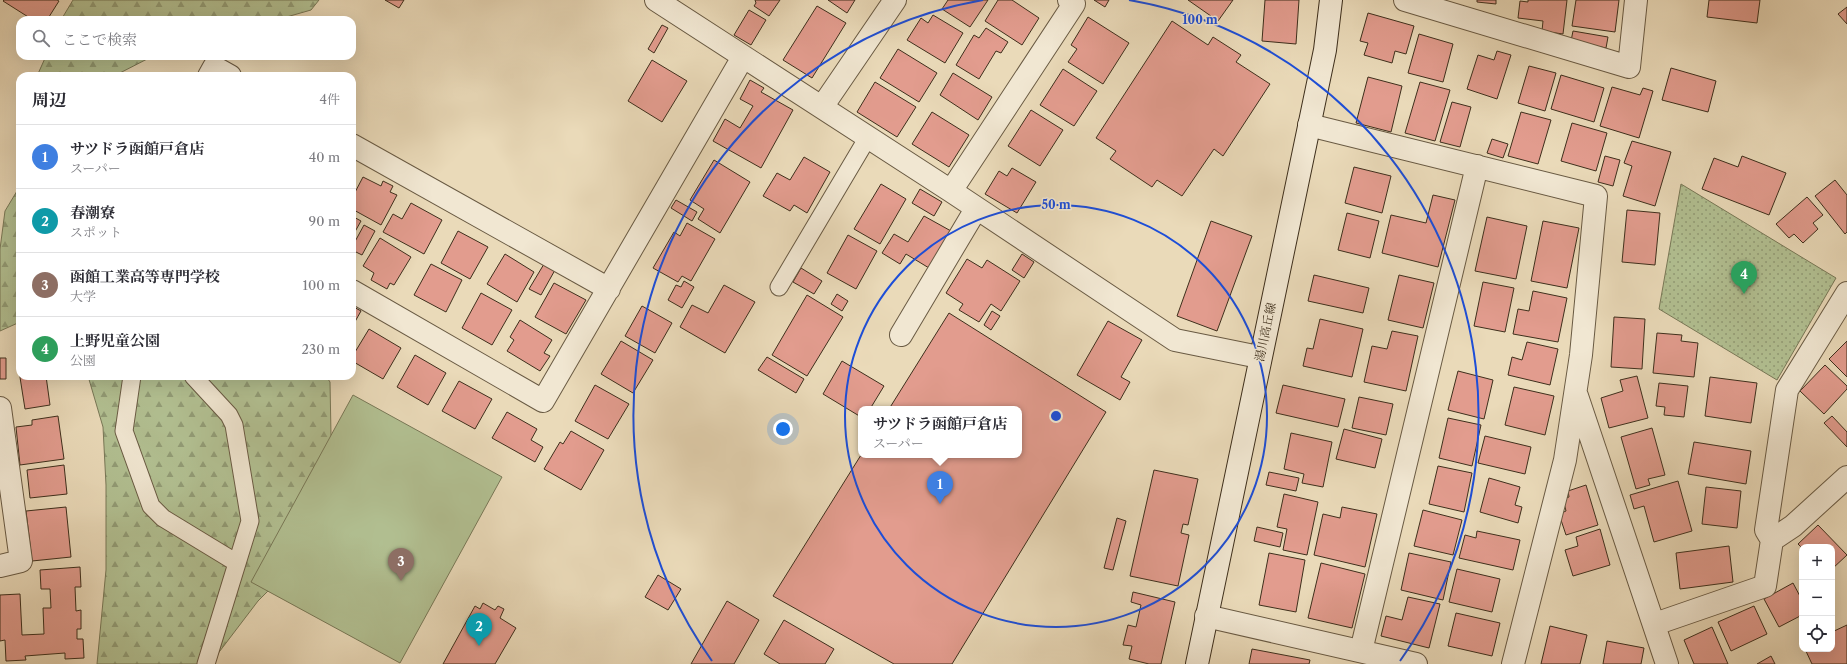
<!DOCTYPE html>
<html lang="ja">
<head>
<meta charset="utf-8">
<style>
  :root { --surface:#fff; --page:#f2f2f3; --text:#2b2b33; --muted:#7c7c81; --line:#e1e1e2; --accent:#d93025 }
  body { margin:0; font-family:"Libre Caslon Text","Noto Serif JP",serif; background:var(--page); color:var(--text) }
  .controls { position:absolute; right:12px; bottom:12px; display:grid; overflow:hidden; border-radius:8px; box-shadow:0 4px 16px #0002 }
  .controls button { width:36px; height:36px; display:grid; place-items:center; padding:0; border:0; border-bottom:1px solid var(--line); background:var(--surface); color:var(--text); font:20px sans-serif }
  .you { position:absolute; left:783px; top:429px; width:14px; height:14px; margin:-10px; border:3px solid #fff; border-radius:50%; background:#1a73e8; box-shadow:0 0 0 6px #1a73e833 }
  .badge { display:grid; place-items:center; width:26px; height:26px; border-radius:50%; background:var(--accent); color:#fff; font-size:13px; font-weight:700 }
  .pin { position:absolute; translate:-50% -33px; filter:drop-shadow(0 1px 2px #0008) }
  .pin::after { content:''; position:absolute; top:21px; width:14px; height:12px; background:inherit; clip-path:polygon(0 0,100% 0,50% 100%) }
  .popup { position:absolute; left:858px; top:406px; width:164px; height:52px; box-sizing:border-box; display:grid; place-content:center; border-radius:8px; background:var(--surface); filter:drop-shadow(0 1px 3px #0005); font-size:13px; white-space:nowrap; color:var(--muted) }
  .popup b { font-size:15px; color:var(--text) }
  .popup::after { content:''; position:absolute; left:50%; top:100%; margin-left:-8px; border:8px solid transparent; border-top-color:var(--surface) }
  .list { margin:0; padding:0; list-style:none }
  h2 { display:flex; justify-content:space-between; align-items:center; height:52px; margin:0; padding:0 16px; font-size:17px }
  h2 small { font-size:13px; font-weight:400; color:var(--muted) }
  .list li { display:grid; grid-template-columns:26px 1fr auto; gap:12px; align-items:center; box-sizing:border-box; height:64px; padding:0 16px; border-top:1px solid var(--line) }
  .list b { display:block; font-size:15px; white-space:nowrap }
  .list p { margin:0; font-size:13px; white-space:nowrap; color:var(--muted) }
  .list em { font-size:13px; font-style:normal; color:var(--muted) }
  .icon { flex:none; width:22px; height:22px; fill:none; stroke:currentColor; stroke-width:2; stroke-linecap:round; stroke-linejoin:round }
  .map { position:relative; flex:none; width:1847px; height:664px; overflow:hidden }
  .search { position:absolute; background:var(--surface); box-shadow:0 4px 16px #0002; left:16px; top:16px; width:340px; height:44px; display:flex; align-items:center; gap:10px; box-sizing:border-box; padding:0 14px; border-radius:12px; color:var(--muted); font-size:15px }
  .panel { position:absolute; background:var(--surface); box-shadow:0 4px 16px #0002; left:16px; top:72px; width:340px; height:308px; border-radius:12px }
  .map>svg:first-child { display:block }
  .grass { fill:url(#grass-dots); stroke:#787857 }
  .forest { fill:url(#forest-firs); stroke:#787857 }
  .pitch { fill:#b2c092; stroke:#787857 }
  .building { fill:#e29c8e; stroke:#3e2f1c }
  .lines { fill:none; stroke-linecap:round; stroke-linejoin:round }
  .lane-casing { stroke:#695a43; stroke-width:19 }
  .street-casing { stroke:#695a43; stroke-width:24 }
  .secondary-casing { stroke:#3e2f1c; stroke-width:24 }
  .lane { stroke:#f1e7d2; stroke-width:17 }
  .street { stroke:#f1e7d2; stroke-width:22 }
  .secondary { stroke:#f1e7d2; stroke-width:22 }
  .ring { fill:none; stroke:#1d4ed8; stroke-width:2 }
  .labels { text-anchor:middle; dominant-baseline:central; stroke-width:3; stroke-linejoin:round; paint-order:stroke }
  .street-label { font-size:12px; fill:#3e2f1c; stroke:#f1e7d2 }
  .centre { fill:#1d4ed8; stroke:#f1e7d2; stroke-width:2 }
  .ring-label { font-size:12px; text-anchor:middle; font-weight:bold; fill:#1d4ed8; stroke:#f1e7d2; stroke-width:3; stroke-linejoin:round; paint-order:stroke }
</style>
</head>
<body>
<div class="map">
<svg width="1847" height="664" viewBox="0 0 1847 664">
  <defs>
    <pattern id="grass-dots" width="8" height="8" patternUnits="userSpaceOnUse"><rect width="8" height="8" fill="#b2c092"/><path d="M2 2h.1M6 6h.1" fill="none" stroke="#929c76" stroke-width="1.8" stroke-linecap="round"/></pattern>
    <pattern id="forest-firs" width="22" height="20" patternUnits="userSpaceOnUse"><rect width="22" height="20" fill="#b2c092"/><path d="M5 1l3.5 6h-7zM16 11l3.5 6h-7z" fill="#929c76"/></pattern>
  </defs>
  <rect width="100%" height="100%" fill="#eadab9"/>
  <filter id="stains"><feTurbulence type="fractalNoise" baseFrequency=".005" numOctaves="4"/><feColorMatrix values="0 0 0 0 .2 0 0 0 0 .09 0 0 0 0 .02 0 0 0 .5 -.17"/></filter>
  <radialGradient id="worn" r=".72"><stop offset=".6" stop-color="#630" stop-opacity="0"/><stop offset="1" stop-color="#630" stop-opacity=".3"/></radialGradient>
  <path class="grass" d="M1681,184l155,94 -59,102 -118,-71z"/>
  <path class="forest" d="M73,0h246l-8,10 -35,10h-215z
    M46,56h107l-39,20h-77z
    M20,186v136l-20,9v-82l5,-38z
    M88,376h238l4,6 1,53 3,28 -47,109 -29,29 -48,63h-113l9,-94v-85l-3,-58z"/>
  <path class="pitch" d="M353,395l149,82 -102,186 -149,-81z"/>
  <path class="building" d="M4,0h53l2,1 -12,19h-14l-30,-19z
    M385,0h19l-5,8z
    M755,0h25l-11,16 -15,-10 2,-3z
    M828,0h27l-8,13z
    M948,0h40l-18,27 -28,-18z
    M998,0h14l27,18 -17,27 -37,-24z
    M1094,0h15l-4,7z
    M1188,0h45l-15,21z
    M1265,0h34l-3,44 -34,-3z
    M1477,0h19v4l-19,-2z
    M1528,0h39l-4,34 -21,-3 1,-10 -25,-3 2,-17 8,1z
    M1576,0h43l-4,32 -43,-6z
    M1709,0h51l-3,23 -50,-6z
    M817,6l29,17 -34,55 -29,-18z
    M1847,7v17l-9,-10z
    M749,10l17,10 -15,25 -17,-10z
    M1368,13l46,13 -8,28 -11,-3 -3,12 -28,-8 4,-12 -8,-2z
    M933,15l30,18 -18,30 -38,-23 14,-22 7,5z
    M1088,17l41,26 -26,41 -35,-22 9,-13 -6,-4z
    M1172,21l36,24 5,-8 28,18 -5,7 34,22 -47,72 -9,-7 -32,47 -25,-16 -5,7 -42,-28 6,-8 -20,-13z
    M662,25l6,3 -14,25 -6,-4z
    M986,28l22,14 -7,11 -5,-2 -17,28 -23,-14 18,-30 5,3z
    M1573,31l35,6 -2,11 -35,-7z
    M1419,34l34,10 -10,38 -35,-9z
    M898,49l39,24 -18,29 -39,-24z
    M1497,51l14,4 -14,44 -30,-10 11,-34 16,5z
    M652,60l35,21 -25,41 -34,-21z
    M1529,66l27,7 -11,38 -27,-8z
    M1671,68l45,13 -8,31 -46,-12z
    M1063,69l34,22 -23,35 -34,-21z
    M953,73l39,24 -14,23 -38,-25z
    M1561,75l43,13 -10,34 -43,-13z
    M1368,77l34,9 -11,46 -35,-9z
    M750,80l14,8 -3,4 32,18 -32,58 -48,-27 12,-22 15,9 13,-22 -13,-7z
    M875,82l41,25 -19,30 -40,-25z
    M1420,82l30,8 -15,51 -30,-8z
    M1612,87l28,8 3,-7 10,3 -14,47 -39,-12z
    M1452,102l19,5 -11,40 -20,-5z
    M1031,110l32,20 -23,36 -32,-20z
    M932,112l37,23 -20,32 -37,-23z
    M1521,112l30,8 -13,44 -30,-8z
    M1572,123l35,10 -11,38 -35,-10z
    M1492,139l16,5 -5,14 -16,-5z
    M1632,141l39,11 -16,54 -32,-10 9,-30 -8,-3z
    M1605,156l15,4 -7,26 -15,-4z
    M1742,156l44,17 -17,42 -67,-26 12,-31 24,9z
    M804,157l26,15 -23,41 -13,-8 -4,6 -27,-15 14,-23 13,7z
    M714,160l36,22 -30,51 -22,-14 6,-10 -14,-9z
    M1354,167l37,9 -9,37 -37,-10z
    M1012,168l24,14 -19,31 -32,-19 14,-23 8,5z
    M363,177l18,9 2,-5 10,5 -3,6 7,3 -16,30 -29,-16v-11z
    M1835,180l12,15v37l-2,2 -30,-38z
    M881,184l25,15 -26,45 -26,-15z
    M920,189l22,13 -8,14 -22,-13z
    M1433,195l22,5 -17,67 -56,-14 9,-38 35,8z
    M1807,197l16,18 -10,8 5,6 -15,14 -9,-9 -5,4 -13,-14z
    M676,200l21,12 -5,9 -21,-13z
    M411,203l31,17 -18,34 -41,-22 10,-18 9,5z
    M1627,210l33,3 -5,52 -33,-3z
    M1347,213l32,8 -9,37 -32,-8z
    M352,216l9,5 -9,16z
    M924,216l27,15 -22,37 -23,-14 -6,10 -18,-11 12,-19 14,8z
    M1487,217l40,9 -11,53 -41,-8z
    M1211,221l41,15 -35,95 -40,-15z
    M1543,221l36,7 -12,60 -36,-7z
    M687,223l28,16 -24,42 -9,-5 -4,6 -25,-14 21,-36 6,4z
    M364,225l11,6 -13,24 -10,-5v-3z
    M458,231l30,16 -18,32 -29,-16z
    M848,235l29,16 -21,38 -29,-16z
    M380,238l31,19 -17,28 -4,-2 -3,6 -16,-9 3,-7 -11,-7z
    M505,254l29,18 -17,30 -30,-18z
    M1022,254l12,8 -10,16 -12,-8z
    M967,259l15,9 5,-8 33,21 -19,30 -10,-7 -12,18 -20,-12 4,-6 -17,-11z
    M431,264l31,16 -16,32 -32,-17z
    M544,264l11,6 -14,25 -12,-6z
    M801,268l21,13 -8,13 -21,-12z
    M1314,275l55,13 -6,25 -55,-12z
    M1399,275l35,8 -11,45 -35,-8z
    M684,281l10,6 -12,21 -14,-8 8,-15 5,2z
    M1483,282l31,6 -9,44 -31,-6z
    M554,283l32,17 -20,34 -31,-17z
    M724,285l31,17 -30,51 -45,-26 12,-22 16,8z
    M1533,291l34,7 -9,44 -45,-8 5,-25 11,2z
    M481,293l31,17 -20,35 -30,-17z
    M837,294l11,7 -6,10 -11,-7z
    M807,295l36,22 -36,59 -35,-21z
    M352,306l9,5 -9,16z
    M642,306l30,17 -17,30 -30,-17z
    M992,311l8,5 -9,14 -7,-5z
    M949,313l157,99 -154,252h-58l-121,-68 88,-141h158v-46h-130z
    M1614,317l31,2 -3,50 -31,-2z
    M1320,319l43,10 -11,48 -49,-11 4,-18 6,1z
    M520,320l32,20 -8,13 6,3 -10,15 -33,-20 7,-11 -4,-3z
    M1108,321l34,19 -21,37 9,5 -10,18 -43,-25z
    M369,329l32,19 -18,31 -31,-18v-4z
    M1392,331l26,5 -12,55 -42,-9 8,-36 15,3z
    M1657,333l25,2 -1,6 17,2 -4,34 -41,-4z
    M621,341l32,19 -20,33 -32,-19z
    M1847,341v36l-18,-18z
    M1527,342l31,7 -8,36 -42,-10 4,-18 10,3z
    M415,355l31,18 -18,32 -31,-18z
    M767,357l37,22 -8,14 -38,-23z
    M0,358h6v21h-6z
    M842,361l42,25 -14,23h-9v8l-38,-23z
    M1825,365l22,21v3l-23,25 -24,-23z
    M20,370v6h26l4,29 -25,4 -6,-38z
    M1458,371l35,9 -9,39 -36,-9z
    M1637,376l11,42 -39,10 -8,-30 22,-7 -3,-11z
    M1710,377l47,6 -6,40 -46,-7z
    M459,381l33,18 -17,30 -33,-18z
    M1659,383l29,3 -4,31 -20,-2 1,-8 -9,-1z
    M595,385l34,19 -21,35 -33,-18z
    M1283,385l62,14 -7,28 -62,-14z
    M1514,387l40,9 -9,39 -40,-10z
    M1359,397l34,7 -7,31 -34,-7z
    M507,412l30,17 -6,11 12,7 -8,15 -43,-24z
    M58,416l6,43 -44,6 -4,-38 16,-2v-5z
    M1832,416l15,16v15l-23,-24z
    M1448,418l33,7 -9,41 -33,-8z
    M1652,428l13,47 -17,4 2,6 -14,4 -15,-52z
    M1344,429l38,10 -7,29 -39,-9z
    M571,431l33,19 -23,40 -37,-21 16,-27 3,2z
    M1291,433l41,9 -9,45 -21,-4 2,-9 -20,-5z
    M1485,436l46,11 -6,27 -47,-11z
    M1694,442l57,9 -5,33 -58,-10z
    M64,465l3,29 -37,4 -3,-28z
    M1438,466l34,7 -8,39 -35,-8z
    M1154,470l44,9 -10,46 -5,-1 -2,9 8,2 -11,51 -48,-10z
    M1269,472l30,6 -3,13 -30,-6z
    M1489,478l31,9 -5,18 7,2 -4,16 -38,-11z
    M1678,481l14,50 -38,11 -10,-36 -10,3 -4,-14z
    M1586,485l12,40 -32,10 -7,-21 7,-3 -3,-12 6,-2 -1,-6z
    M1706,487l35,4 -4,37 -35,-4z
    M1284,494l34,8 -11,53 -24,-5 4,-21 -10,-2z
    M66,507l5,50 -39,4 -6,-50z
    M1342,507l35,7 -12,53 -51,-12 9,-41 17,4z
    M1423,510l39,10 -9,35 -39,-9z
    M1117,518l9,3 -13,49 -9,-2z
    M1818,525l29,30 -15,14v-22l-30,1 -4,-4z
    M1257,527l26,6 -3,14 -26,-6z
    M1600,529l10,36 -37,11 -8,-26 13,-4 -2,-9z
    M1477,531l43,9 -7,30 -54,-12 6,-23 11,3z
    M1729,546l4,36 -53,7 -4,-36z
    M1269,553l36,7 -9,52 -37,-7z
    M1409,553l42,9 -8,38 -42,-10z
    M1321,563l44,11 -13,54 -44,-10z
    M80,567l1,20h-6l1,24 5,-1v19h-4v10h6l1,19 -19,1v-6l-40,3 1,4 -20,1 -1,-21 -5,1v-46l20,-1 2,41 22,-1 -1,-26h8l-1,-19h-9l-1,-19z
    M1457,569l43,10 -8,33 -43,-10z
    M658,575l23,14 -13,21 -23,-13z
    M1793,583l9,17v15l-23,12 -15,-28z
    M1133,592l42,10 -14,62h-12l-20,-5 3,-13 -9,-1 5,-20 8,2 5,-22 -10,-3z
    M1408,597l32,7 -11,44 -48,-12 5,-20 16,4z
    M727,601l32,19 -25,44h-43z
    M483,603l12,7 3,-4 6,3 -4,9 16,10 -21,36h-52l32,-58 5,3z
    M1754,606l13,28 -36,17 -13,-29z
    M1456,613l44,10 -8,33 -44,-10z
    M784,620l50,29 -9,15h-45l-16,-10z
    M1847,625v39h-35l-7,-15h27v-17z
    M1550,626l37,9 -7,29h-39z
    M1712,627l16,37h-34l-10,-24z
    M1607,641l37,7 -3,16h-38z
    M1252,649l58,11 -1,4h-60z
    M1771,656l4,8h-18z"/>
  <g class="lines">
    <defs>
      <path id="lane" d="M779,287l89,-150
        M132,376l-8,55 27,75 12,12 74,45
        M193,376l36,39 5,10 16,96 -44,143"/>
      <path id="street" d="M656,0l295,191 224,149 84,17
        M1405,0l224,67 7,-67
        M209,76l5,-9 16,9
        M822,107l73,-107
        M1309,125l287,71 -15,159 -16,105 -52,204
        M352,145l257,144
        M951,191l123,-187 -5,-4
        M352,291l191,110 200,-344
        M901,335l75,-126
        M1577,396l90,268
        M0,408l21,153 -21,5
        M1772,540l-6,-10 21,-140 60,-97
        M1206,616l210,48
        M1655,624l110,-38 7,-46 21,-14 54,-49
        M1361,651l116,-485"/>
      <path id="secondary" d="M1197,664l128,-614 6,-50"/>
    </defs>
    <use href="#lane" class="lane-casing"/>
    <use href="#street" class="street-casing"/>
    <use href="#secondary" class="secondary-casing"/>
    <use href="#lane" class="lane"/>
    <use href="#street" class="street"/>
    <use href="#secondary" class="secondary"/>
  </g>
  <g class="ring">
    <circle cx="1056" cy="416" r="211"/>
    <path d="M712 661A422 422 0 0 1 983 0M1129 0A422 422 0 0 1 1400 661"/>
  </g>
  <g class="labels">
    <g class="street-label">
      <text transform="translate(1265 332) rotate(-78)">湯川高丘線</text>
    </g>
  </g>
  <circle cx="1056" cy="416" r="6" class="centre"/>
  <g class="ring-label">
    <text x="1200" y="24">100 m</text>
    <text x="1056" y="209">50 m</text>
  </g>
  <rect width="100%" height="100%" filter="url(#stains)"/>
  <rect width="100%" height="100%" fill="url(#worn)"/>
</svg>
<div class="controls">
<button>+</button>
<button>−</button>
<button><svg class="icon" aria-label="locate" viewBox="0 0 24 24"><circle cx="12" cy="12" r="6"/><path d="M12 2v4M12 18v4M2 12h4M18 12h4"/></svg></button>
</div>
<div class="you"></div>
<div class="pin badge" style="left:940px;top:504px;background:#3f7fe0">1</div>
<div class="popup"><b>サツドラ函館戸倉店</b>スーパー</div>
<div class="pin badge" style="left:479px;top:646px;background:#0f9aa8">2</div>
<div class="pin badge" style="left:401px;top:581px;background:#8d6e63">3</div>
<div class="pin badge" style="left:1744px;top:294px;background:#2e9e5b">4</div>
<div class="search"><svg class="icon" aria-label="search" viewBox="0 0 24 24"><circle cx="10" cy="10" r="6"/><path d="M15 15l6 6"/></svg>ここで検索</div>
<section class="panel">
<h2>周辺<small>4件</small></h2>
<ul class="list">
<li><span class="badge" style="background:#3f7fe0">1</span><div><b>サツドラ函館戸倉店</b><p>スーパー</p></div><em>40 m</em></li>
<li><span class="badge" style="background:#0f9aa8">2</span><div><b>春潮寮</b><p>スポット</p></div><em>90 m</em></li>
<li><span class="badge" style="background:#8d6e63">3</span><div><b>函館工業高等専門学校</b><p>大学</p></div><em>100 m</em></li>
<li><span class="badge" style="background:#2e9e5b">4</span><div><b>上野児童公園</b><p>公園</p></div><em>230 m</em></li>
</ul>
</section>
</div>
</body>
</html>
